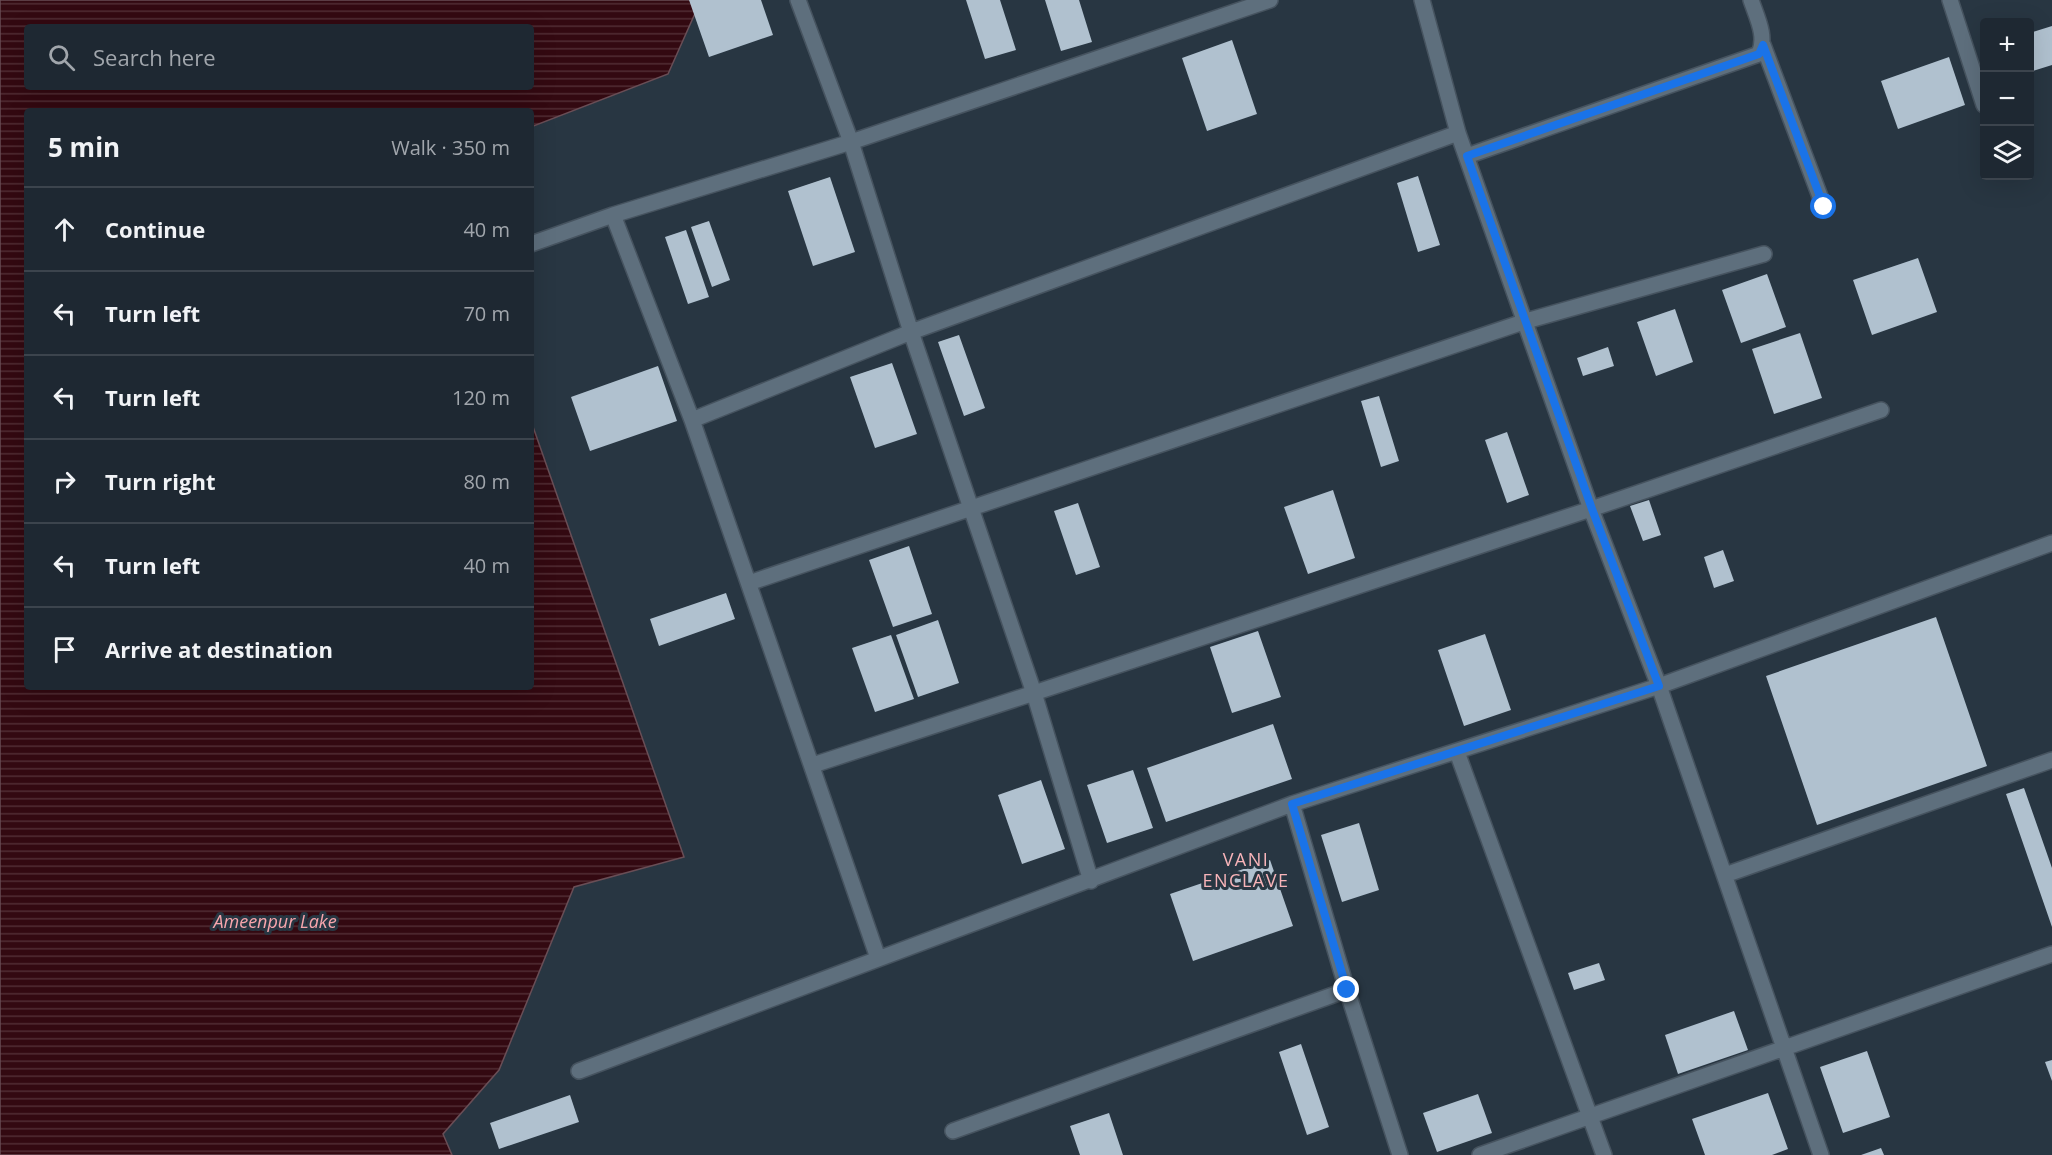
<!DOCTYPE html>
<html lang="en">
<head>
<meta charset="utf-8">
<style>
  :root { --surface:#1e2832; --page:#2b343e; --text:#f1f3f6; --muted:#a1a6ac; --line:#3c444d }
  body { margin:0; font-family:"Open Sans",sans-serif; background:var(--page); color:var(--text) }
  .controls { position:absolute; right:18px; top:18px; display:grid; overflow:hidden; border-radius:6px; box-shadow:0 6px 24px #0002 }
  .controls button { width:54px; height:54px; display:grid; place-items:center; padding:0; border:0; border-bottom:2px solid var(--line); background:var(--surface); color:var(--text); font:30px sans-serif }
  .stop { position:absolute; width:18px; height:18px; margin:-14px; border:4px solid #1a73e8; border-radius:50%; background:#fff }
  .stop.end { background:#1a73e8; border-color:#fff; box-shadow:0 2px 6px #0008 }
  .list { margin:0; padding:0; list-style:none }
  h2 { display:flex; justify-content:space-between; align-items:center; height:78px; margin:0; padding:0 24px; font-size:26px }
  h2 small { font-size:20px; font-weight:400; color:var(--muted) }
  .list li { display:grid; grid-template-columns:39px 1fr auto; gap:18px; align-items:center; box-sizing:border-box; height:84px; padding:0 24px; border-top:2px solid var(--line) }
  .list b { display:block; font-size:22px; white-space:nowrap }
  .list em { font-size:20px; font-style:normal; color:var(--muted) }
  .icon { flex:none; width:33px; height:33px; fill:none; stroke:currentColor; stroke-width:2; stroke-linecap:round; stroke-linejoin:round }
  .map { position:relative; flex:none; width:2052px; height:1155px; overflow:hidden }
  .search { position:absolute; background:var(--surface); box-shadow:0 6px 24px #0002; left:24px; top:24px; width:510px; height:66px; display:flex; align-items:center; gap:15px; box-sizing:border-box; padding:0 21px; border-radius:6px; color:var(--muted); font-size:22px }
  .panel { position:absolute; background:var(--surface); box-shadow:0 6px 24px #0002; left:24px; top:108px; width:510px; height:582px; border-radius:6px }
  .map>svg:first-child { display:block }
  .water { fill:url(#water-rules); stroke:#694e56; stroke-width:1.5; fill-rule:evenodd }
  .building { fill:#b0c1cf }
  .lines { fill:none; stroke-linecap:round; stroke-linejoin:round }
  .minor-casing { stroke:#46535f; stroke-width:18 }
  .minor { stroke:#5e6f7d; stroke-width:15 }
  .route { stroke:#1a73e8; stroke-width:8 }
  .labels { text-anchor:middle; dominant-baseline:central; stroke-width:6; stroke-linejoin:round; paint-order:stroke }
  .neighbourhood-label { font-size:18px; letter-spacing:1.5px; fill:#f8b4b9; stroke:#283642 }
  .water-label { font-size:18px; font-style:italic; fill:#f7a5ac; stroke:#283642 }
</style>
</head>
<body>
<div class="map">
<svg width="2052" height="1155" viewBox="0 0 2052 1155">
  <defs>
    <pattern id="water-rules" width="6" height="5" patternUnits="userSpaceOnUse" patternTransform="scale(1.5)"><rect width="6" height="5" fill="#330911"/><path d="M0 2.5h6" fill="none" stroke="#512d34"/></pattern>
  </defs>
  <rect width="100%" height="100%" fill="#283642"/>
  <path class="water" d="M0,0h701l-33,74 -137,53v-16h-504v576h504v-266l153,436 -110,30 -75,183 -56,64 9,21h-452zM27,27h504v60h-504z"/>
  <path class="building" d="M689,0h72l12,35 -64,22z
    M966,0h34l16,50 -31,9z
    M1045,0h34l13,42 -31,9z
    M2052,26v39l-22,7v-39z
    M1232,40l25,74 -50,17 -25,-73z
    M1949,57l16,48 -67,24 -17,-48z
    M1418,176l22,69 -22,7 -21,-69z
    M830,177l25,75 -42,14 -25,-75z
    M709,221l21,59 -18,7 -21,-60z
    M686,230l23,67 -21,7 -23,-67z
    M1918,258l19,54 -65,23 -19,-55z
    M1767,274l19,53 -45,16 -19,-53z
    M1675,309l18,53 -37,14 -19,-54z
    M1800,333l22,65 -48,16 -22,-65z
    M959,335l26,73 -21,8 -26,-74z
    M1608,347l6,19 -31,10 -6,-18z
    M892,363l25,71 -42,14 -25,-71z
    M658,366l19,55 -87,30 -19,-54z
    M1379,396l20,65 -18,6 -20,-66z
    M1507,432l22,63 -22,8 -22,-63z
    M1333,490l22,68 -47,16 -24,-67z
    M1649,500l12,35 -18,6 -13,-35z
    M1078,503l22,64 -24,8 -22,-64z
    M909,546l23,68 -39,13 -24,-67z
    M1723,550l11,31 -20,7 -10,-31z
    M726,593l9,26 -76,27 -9,-27z
    M1936,617l51,149 -170,59 -51,-149z
    M938,620l21,63 -41,14 -22,-62z
    M1258,631l23,66 -49,16 -22,-66z
    M1485,634l26,76 -47,16 -26,-76z
    M891,635l23,64 -39,13 -23,-64z
    M1273,724l19,55 -126,43 -19,-54z
    M1133,770l20,58 -46,15 -20,-58z
    M1041,780l24,69 -43,15 -24,-69z
    M2024,788l28,80v59l-46,-133z
    M1359,823l20,67 -37,12 -21,-67z
    M1270,860l23,66 -100,35 -23,-67z
    M1599,963l6,17 -31,10 -6,-17z
    M1734,1011l14,39 -70,24 -13,-39z
    M1301,1044l28,83 -22,8 -28,-83z
    M1867,1051l23,66 -47,16 -23,-66z
    M2052,1060v21l-7,-19z
    M1768,1093l20,56 -16,6h-67l-13,-36z
    M1478,1094l14,39 -55,19 -14,-39z
    M570,1095l9,27 -80,27 -9,-26z
    M1109,1113l14,42h-43l-10,-29z
    M1881,1148l3,7h-23z"/>
  <g class="lines">
    <defs>
      <path id="minor" d="M798,0l53,142 60,190 123,361 557,-184 290,-99
        M1422,0l36,133 133,376 68,177 162,469
        M1950,0l34,105
        M1763,45l61,162
        M1467,156l292,-102c8,-18 -2,-36 -8,-54
        M613,215l79,205 186,538
        M531,244l82,-29 238,-73 419,-142
        M692,420l219,-88 547,-199
        M749,583l777,-262 238,-67
        M1457,752l147,403
        M813,765l221,-72 57,188
        M1292,804l55,186 53,165
        M1725,875l327,-115
        M579,1071l713,-267 367,-118 393,-143
        M953,1131l394,-141
        M1480,1155l572,-201"/>
    </defs>
    <use href="#minor" class="minor-casing"/>
    <use href="#minor" class="minor"/>
  </g>
  <g class="lines">
    <path class="route" d="M1347,990l-55,-186 367,-118 -67,-177 -125,-353 292,-102 4,-9 61,162"/>
  </g>
  <g class="labels">
    <g class="neighbourhood-label">
      <text x="1246" y="859">VANI<tspan x="1246" dy="21">ENCLAVE</tspan></text>
    </g>
    <g class="water-label">
      <text x="275" y="921">Ameenpur Lake</text>
    </g>
  </g>
</svg>
<div class="controls">
<button>+</button>
<button>−</button>
<button><svg class="icon" aria-label="layers" viewBox="0 0 24 24"><path d="M12 4l9 5-9 5-9-5zM3 14l9 5 9-5"/></svg></button>
</div>
<div class="stop" style="left:1824px;top:207px"></div>
<div class="stop end" style="left:1347px;top:990px"></div>
<div class="search"><svg class="icon" aria-label="search" viewBox="0 0 24 24"><circle cx="10" cy="10" r="6"/><path d="M15 15l6 6"/></svg>Search here</div>
<section class="panel">
<h2>5 min<small>Walk · 350 m</small></h2>
<ul class="list">
<li><svg class="icon" aria-label="ahead" viewBox="0 0 24 24"><path d="M12 20V5M6 11l6-6 6 6"/></svg><div><b>Continue</b></div><em>40 m</em></li>
<li><svg class="icon" aria-label="left" viewBox="0 0 24 24"><path d="M17 20v-9H6M10 6l-5 5 5 5"/></svg><div><b>Turn left</b></div><em>70 m</em></li>
<li><svg class="icon" aria-label="left" viewBox="0 0 24 24"><path d="M17 20v-9H6M10 6l-5 5 5 5"/></svg><div><b>Turn left</b></div><em>120 m</em></li>
<li><svg class="icon" aria-label="right" viewBox="0 0 24 24"><path d="M7 20v-9h11M14 6l5 5-5 5"/></svg><div><b>Turn right</b></div><em>80 m</em></li>
<li><svg class="icon" aria-label="left" viewBox="0 0 24 24"><path d="M17 20v-9H6M10 6l-5 5 5 5"/></svg><div><b>Turn left</b></div><em>40 m</em></li>
<li><svg class="icon" aria-label="arrive" viewBox="0 0 24 24"><path d="M6 21V4h12l-3 4 3 4H6"/></svg><div><b>Arrive at destination</b></div></li>
</ul>
</section>
</div>
</body>
</html>
